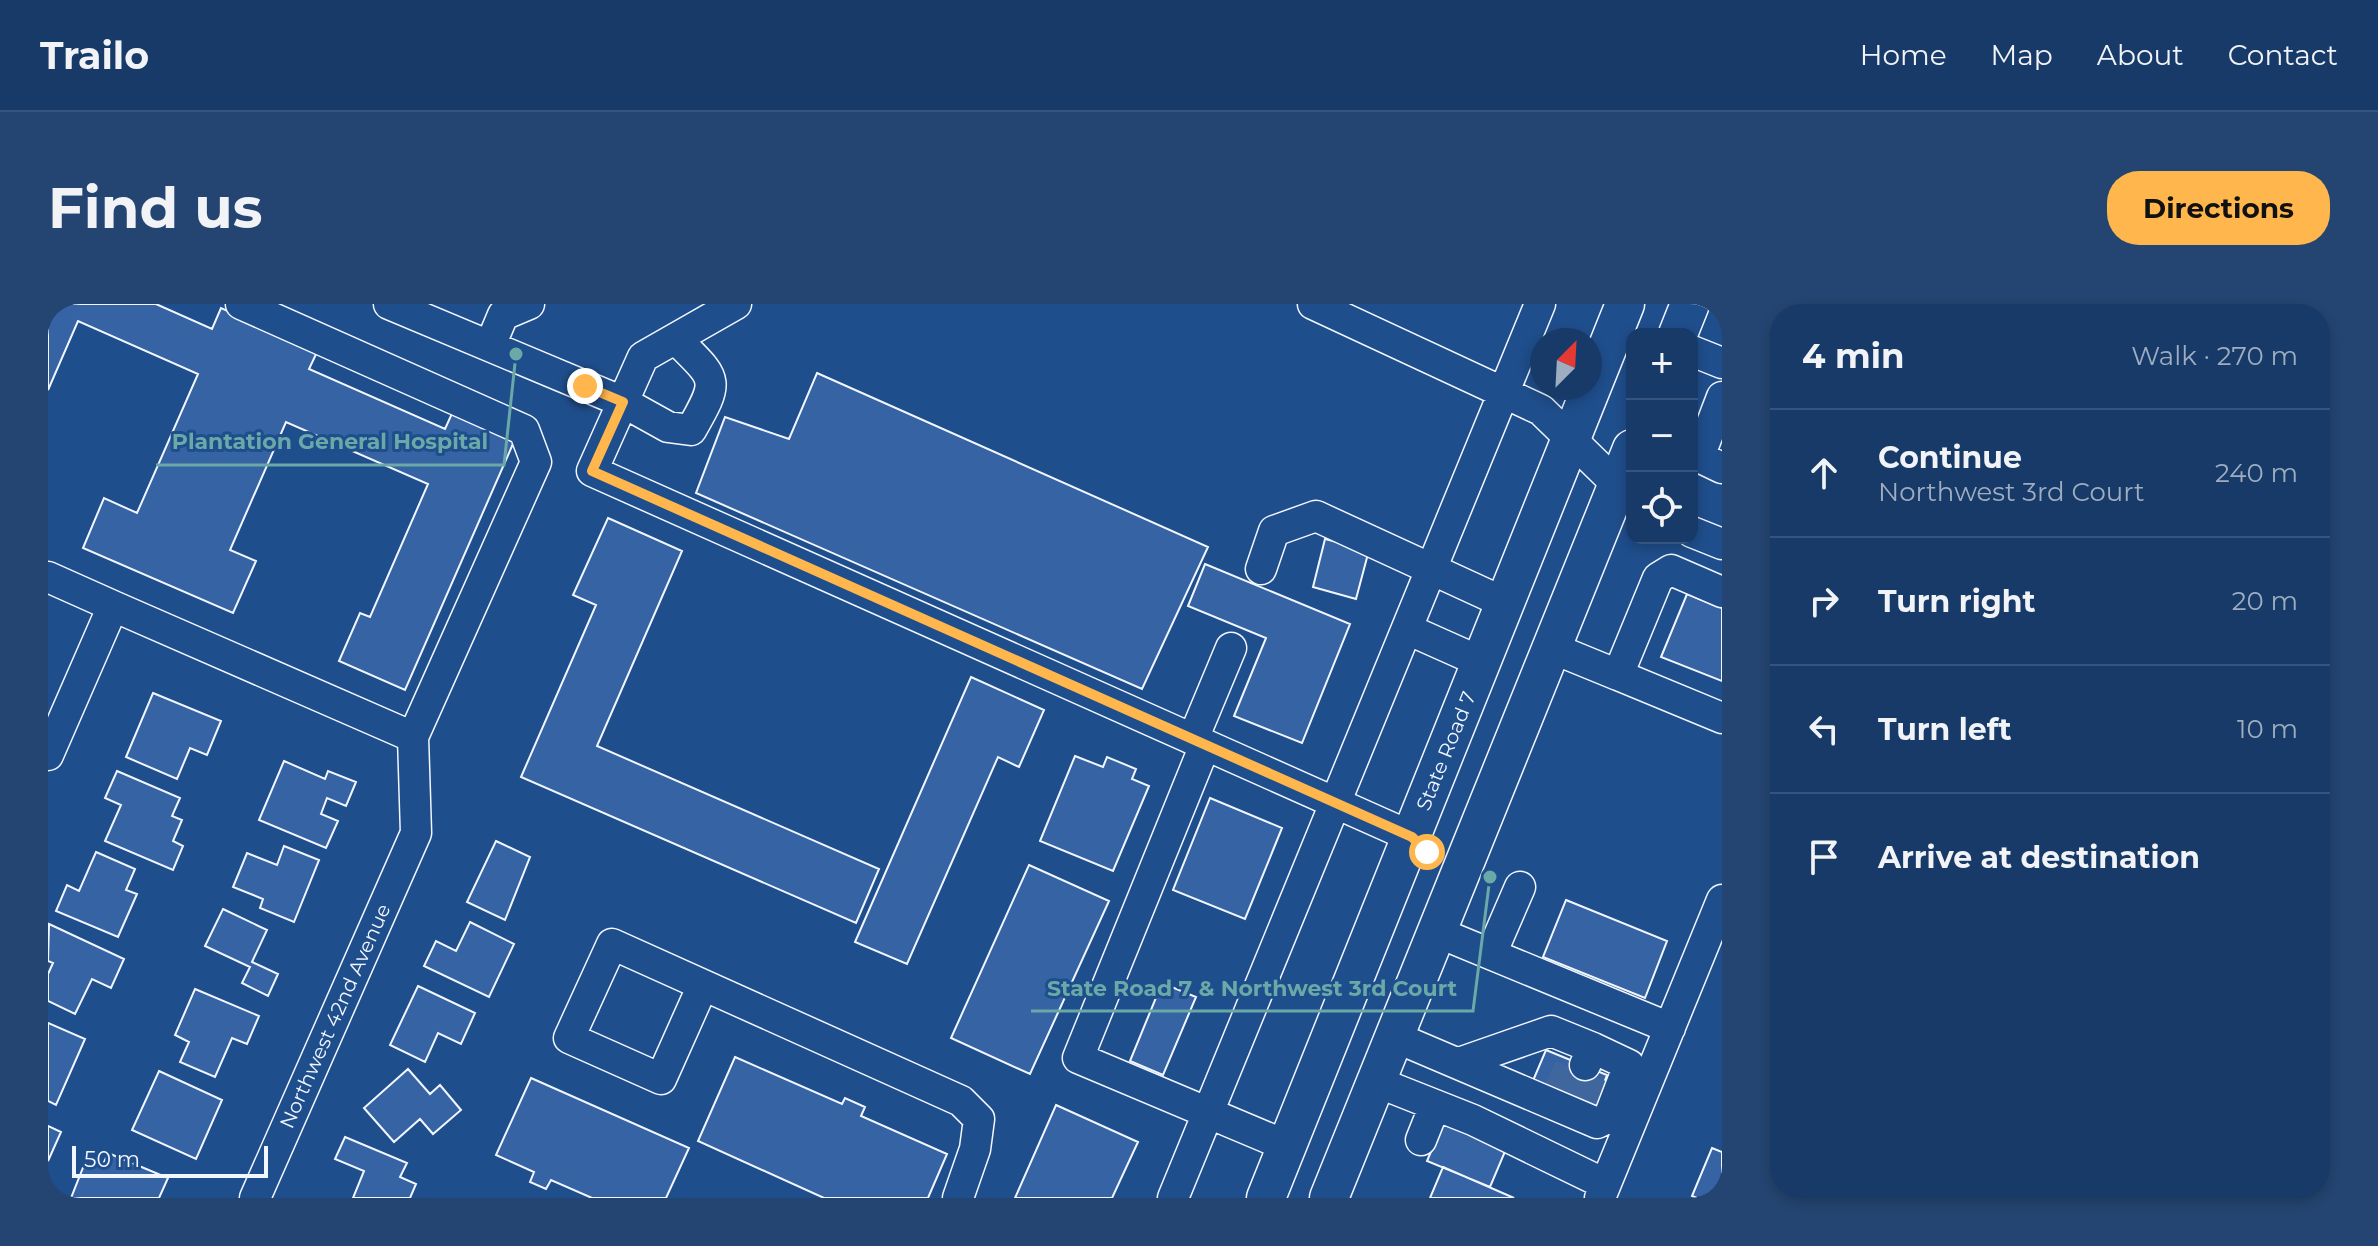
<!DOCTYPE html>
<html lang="en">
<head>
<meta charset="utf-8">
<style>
  :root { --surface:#173a69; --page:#244571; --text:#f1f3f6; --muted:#9eadc0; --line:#36547d; --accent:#ffb74d }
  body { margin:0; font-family:Montserrat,sans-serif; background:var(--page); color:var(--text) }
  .controls { position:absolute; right:24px; top:24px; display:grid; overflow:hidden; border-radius:16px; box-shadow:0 4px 12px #0003 }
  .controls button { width:72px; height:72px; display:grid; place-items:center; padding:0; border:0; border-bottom:2px solid var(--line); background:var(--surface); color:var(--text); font:40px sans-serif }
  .compass { position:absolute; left:1482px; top:24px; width:72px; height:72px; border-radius:50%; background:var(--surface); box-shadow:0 4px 12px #0003; rotate:24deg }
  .scale { position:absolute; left:24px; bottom:20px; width:196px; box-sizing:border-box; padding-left:8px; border:4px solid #f2f6ff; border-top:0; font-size:22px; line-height:28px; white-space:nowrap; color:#f2f6ff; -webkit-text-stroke:6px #1f4e8c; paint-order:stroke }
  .stop { position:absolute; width:24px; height:24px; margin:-18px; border:6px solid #ffb74d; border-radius:50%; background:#fff }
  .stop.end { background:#ffb74d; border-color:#fff; box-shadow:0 2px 8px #0008 }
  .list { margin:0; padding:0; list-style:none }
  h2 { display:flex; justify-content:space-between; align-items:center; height:104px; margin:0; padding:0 32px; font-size:34px }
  h2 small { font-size:26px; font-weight:400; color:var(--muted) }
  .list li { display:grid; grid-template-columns:52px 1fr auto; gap:24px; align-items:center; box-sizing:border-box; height:128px; padding:0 32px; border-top:2px solid var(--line) }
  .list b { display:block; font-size:30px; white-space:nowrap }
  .list p { margin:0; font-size:26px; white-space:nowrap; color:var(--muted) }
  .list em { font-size:26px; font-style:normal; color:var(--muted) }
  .icon { flex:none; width:44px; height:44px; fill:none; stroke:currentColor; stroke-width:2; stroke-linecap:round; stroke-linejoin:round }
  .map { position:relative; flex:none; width:1674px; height:894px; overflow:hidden; border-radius:32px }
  header { display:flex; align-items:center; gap:48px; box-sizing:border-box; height:112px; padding:0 40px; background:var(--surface); border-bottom:2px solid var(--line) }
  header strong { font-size:38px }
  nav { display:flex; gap:44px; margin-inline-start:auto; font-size:28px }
  .intro { display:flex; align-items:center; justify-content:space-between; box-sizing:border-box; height:192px; padding:0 48px }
  h1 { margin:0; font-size:56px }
  .button { padding:20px 36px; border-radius:32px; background:var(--accent); color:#111; font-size:28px; font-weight:700 }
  main { display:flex; gap:48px; padding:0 48px }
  aside { flex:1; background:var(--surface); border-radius:32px; box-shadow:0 4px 12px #0003 }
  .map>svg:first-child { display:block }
  .building { fill:#3563a3; stroke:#f2f6ff; stroke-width:2 }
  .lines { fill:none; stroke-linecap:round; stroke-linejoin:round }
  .minor-tunnel { stroke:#3f679d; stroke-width:30; stroke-dasharray:30 15; stroke-linecap:butt }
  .minor-casing { stroke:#f2f6ff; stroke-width:33 }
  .major-casing { stroke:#f2f6ff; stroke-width:41 }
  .minor { stroke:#1f4e8c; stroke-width:30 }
  .major { stroke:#1f4e8c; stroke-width:38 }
  .route { stroke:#ffb74d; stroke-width:10 }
  .labels { text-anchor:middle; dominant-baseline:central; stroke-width:6; stroke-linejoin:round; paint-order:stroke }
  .street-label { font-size:20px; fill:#f2f6ff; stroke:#1f4e8c }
  .leader { fill:none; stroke:#6aa9a8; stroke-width:3 }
  .callout-dot { fill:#6aa9a8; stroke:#1f4e8c; stroke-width:3 }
  .callout-label { font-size:22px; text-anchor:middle; font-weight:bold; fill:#6aa9a8; stroke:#1f4e8c; stroke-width:6; stroke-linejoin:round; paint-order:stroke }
</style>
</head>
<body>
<header>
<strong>Trailo</strong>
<nav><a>Home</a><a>Map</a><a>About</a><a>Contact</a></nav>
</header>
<div class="intro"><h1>Find us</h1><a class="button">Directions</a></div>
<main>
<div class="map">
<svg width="1674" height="894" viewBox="0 0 1674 894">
  <rect width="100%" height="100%" fill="#1f4e8c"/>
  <path class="building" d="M0,0h108l56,25 9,-21 97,42 -9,19 136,60 9,-20 62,28 -111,253 -66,-29 21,-48 10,4 58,-133 -142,-62 -56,128 26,11 -23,52 -150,-65 21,-50 33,15 61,-139 -120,-53 -30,69z
    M769,69l391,174 -66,142 -446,-196 29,-76 64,22z
    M560,214l74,33 -85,195 282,123 -23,54 -335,-146 75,-172 -23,-10z
    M1277,235l44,11 -13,49 -43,-12z
    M1157,260l145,60 -48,119 -68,-27 32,-78 -78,-32z
    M1639,290l35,14v73l-61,-24z
    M923,373l73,33 -25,57 -21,-10 -91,207 -52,-22z
    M105,389l68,28 -14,34 -17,-7 -13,31 -51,-22z
    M1027,452l28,11 4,-10 29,12 -4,10 17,7 -36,85 -73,-30z
    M236,457l41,18 3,-8 28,11 -10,24 -19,-8 -6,16 17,7 -12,27 -67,-28z
    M69,467l63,27 -8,18 10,4 -9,21 10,5 -10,24 -68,-29 16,-36 -16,-7z
    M1162,494l72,30 -37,91 -72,-29z
    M448,537l34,16 -25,63 -38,-18z
    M236,542l35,14 -25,62 -34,-14 3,-9 -30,-12 14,-34 30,12z
    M48,548l39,17 -9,21 11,4 -19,43 -62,-26 11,-26 12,6z
    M981,561l80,36 -79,173 -79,-36z
    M1518,596l101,41 -22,57 -102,-41z
    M175,605l44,21 -15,32 26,12 -10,22 -26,-13 8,-16 -45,-21z
    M422,618l44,22 -25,53 -65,-31 12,-25 20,10z
    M1,620l75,35 -13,29 -19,-9 -17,35 -27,-13v-27l5,-11 -5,-2z
    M1114,679l34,14 -33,78 -33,-14z
    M370,682l57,27 -14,31 -23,-11 -13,29 -35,-17z
    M147,685l64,27 -12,28 -15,-6 -17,39 -35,-15 9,-20 -14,-7z
    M0,719l37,16 -29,66 -8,-4z
    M1498,746l61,25 -13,34 -62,-26z
    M687,753l107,47 3,-6 20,9 -4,9 86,38 -19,44h-104l-126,-57z
    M360,765l22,25 10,-9 21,25 -28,24 -13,-15 -26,23 -30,-34z
    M111,767l63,29 -26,59 -64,-29z
    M483,774l158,70 -23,50h-74l-41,-18 -5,9 -16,-7 4,-10 -38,-17z
    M1008,801l82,37 -26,56h-97z
    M1398,812l63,26 -19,45 -63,-26z
    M0,822l13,6 -13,29z
    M297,833l62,26 -7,14 16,7 -6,14h-57l11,-27 -29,-12z
    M1664,844l10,4v46h-25l-5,-2z
    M60,849l60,25 -9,20h-88l15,-38 16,7z
    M1395,863l71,31h-84z"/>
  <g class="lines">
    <path class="minor-tunnel" d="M1509,790l15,-33
      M1535,800l14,-33"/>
    <defs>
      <path id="minor" d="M193,0l283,126 12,32 -123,275 3,96 -161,365
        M341,0l234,98 45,25 23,3c30,-52 26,-50 -15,-91
        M688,0l-93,53 -51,114 820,366
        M1265,0l228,106 90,88
        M442,42l13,-31 26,-11
        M1644,47l30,12
        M1674,93l-23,60 23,11
        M1644,228l30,12
        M1213,265l13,-38 42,-15 189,87
        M0,273l65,29
        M1674,288l-51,-22 -13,8 -40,97 104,43
        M1359,325l74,33
        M1504,344l66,27
        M1145,435l38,-91
        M1157,441l-127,313 209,88
        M0,451l65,-149 300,131
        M1389,628l233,96
        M1443,650l29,-67
        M655,681l-42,94 -92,-41 43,-94 349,157 18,18 -4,30 -17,49
        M1347,733l202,86 12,-6 20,-52 -36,-17
        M1411,759l92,-32 42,17 -8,17
        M1329,778l96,38 132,64
        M1373,836l14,-35
        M1125,894l367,-894
        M1552,894l122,-298"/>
      <path id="major" d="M1630,30l12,-30
        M1218,894l359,-894
        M1281,894l303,-749"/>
    </defs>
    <use href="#minor" class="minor-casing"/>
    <use href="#major" class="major-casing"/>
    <use href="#minor" class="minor"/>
    <use href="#major" class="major"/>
  </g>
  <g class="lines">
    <path class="route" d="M537,82l38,16 -31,69 820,366 15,15"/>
  </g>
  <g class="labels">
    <g class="street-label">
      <text transform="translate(1398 447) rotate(-68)">State Road 7</text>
      <text transform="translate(287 712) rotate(-66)">Northwest 42nd Avenue</text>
    </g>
  </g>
  <path class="leader" d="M468 50L456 161H108M1442 573L1425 707H983"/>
  <g class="callout-dot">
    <circle cx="468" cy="50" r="8"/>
    <circle cx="1442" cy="573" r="8"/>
  </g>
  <g class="callout-label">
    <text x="282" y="145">Plantation General Hospital</text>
    <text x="1204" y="692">State Road 7 &amp; Northwest 3rd Court</text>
  </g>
</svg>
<div class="controls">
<button>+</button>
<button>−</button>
<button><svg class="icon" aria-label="locate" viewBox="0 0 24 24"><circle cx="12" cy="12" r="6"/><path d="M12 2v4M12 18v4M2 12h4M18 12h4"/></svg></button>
</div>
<svg class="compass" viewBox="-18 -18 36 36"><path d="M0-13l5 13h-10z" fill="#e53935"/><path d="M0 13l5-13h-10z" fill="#9eadc0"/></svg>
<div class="scale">50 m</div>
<div class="stop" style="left:1379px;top:548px"></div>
<div class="stop end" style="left:537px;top:82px"></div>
</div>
<aside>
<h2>4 min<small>Walk · 270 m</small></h2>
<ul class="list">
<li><svg class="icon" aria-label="ahead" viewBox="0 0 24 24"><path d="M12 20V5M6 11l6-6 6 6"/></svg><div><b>Continue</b><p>Northwest 3rd Court</p></div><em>240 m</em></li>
<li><svg class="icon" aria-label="right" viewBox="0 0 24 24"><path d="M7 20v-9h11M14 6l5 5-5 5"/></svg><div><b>Turn right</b></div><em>20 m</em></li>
<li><svg class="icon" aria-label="left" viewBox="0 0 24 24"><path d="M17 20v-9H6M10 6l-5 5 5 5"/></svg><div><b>Turn left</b></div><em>10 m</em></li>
<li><svg class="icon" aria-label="arrive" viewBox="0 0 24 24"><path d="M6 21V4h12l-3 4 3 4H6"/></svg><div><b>Arrive at destination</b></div></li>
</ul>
</aside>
</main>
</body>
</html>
